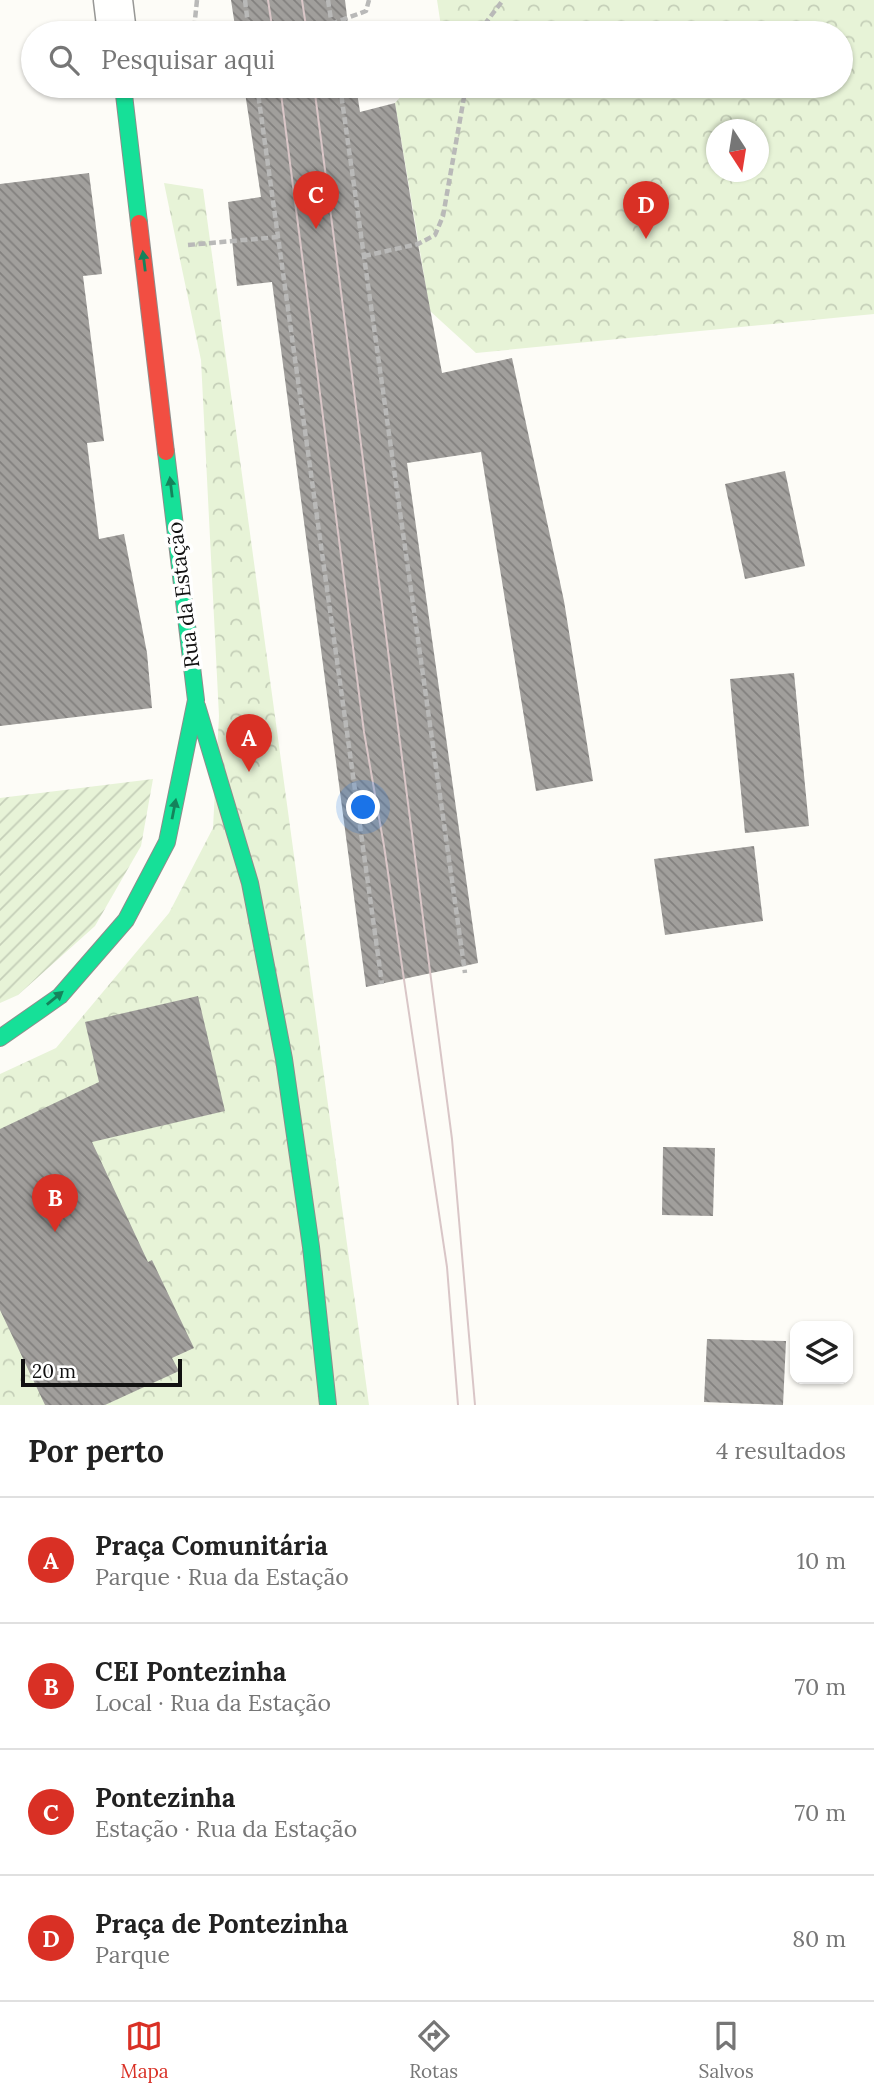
<!DOCTYPE html>
<html lang="pt">
<head>
<meta charset="utf-8">
<style>
  :root { --surface:#fff; --page:#f6f6f6; --text:#222; --muted:#767676; --line:#e0e0e0; --accent:#d93025 }
  body { margin:0; font-family:Lora,serif; background:var(--page); color:var(--text) }
  .controls { position:absolute; right:21px; bottom:21px; display:grid; overflow:hidden; border-radius:14px; box-shadow:0 2px 5px #0004 }
  .controls button { width:63px; height:63px; display:grid; place-items:center; padding:0; border:0; border-bottom:2px solid var(--line); background:var(--surface); color:var(--text); font:35px sans-serif }
  .compass { position:absolute; left:706px; top:119px; width:63px; height:63px; border-radius:50%; background:var(--surface); box-shadow:0 2px 5px #0004; rotate:168deg }
  .scale { position:absolute; left:21px; bottom:18px; width:161px; box-sizing:border-box; padding-left:7px; border:4px solid #111; border-top:0; font-size:19px; line-height:24px; white-space:nowrap; color:#111; -webkit-text-stroke:5px #fff; paint-order:stroke }
  .you { position:absolute; left:364px; top:808px; width:24px; height:24px; margin:-18px; border:5px solid #fff; border-radius:50%; background:#1a73e8; box-shadow:0 0 0 10px #1a73e833 }
  .badge { display:grid; place-items:center; width:46px; height:46px; border-radius:50%; background:var(--accent); color:#fff; font-size:23px; font-weight:700 }
  .pin { position:absolute; translate:-50% -58px; filter:drop-shadow(0 2px 4px #0008) }
  .pin::after { content:''; position:absolute; top:37px; width:24px; height:21px; background:inherit; clip-path:polygon(0 0,100% 0,50% 100%) }
  .list { margin:0; padding:0; list-style:none }
  h2 { display:flex; justify-content:space-between; align-items:center; height:91px; margin:0; padding:0 28px; font-size:30px }
  h2 small { font-size:23px; font-weight:400; color:var(--muted) }
  .list li { display:grid; grid-template-columns:46px 1fr auto; gap:21px; align-items:center; box-sizing:border-box; height:126px; padding:0 28px; border-top:2px solid var(--line) }
  .list b { display:block; font-size:26px; white-space:nowrap }
  .list p { margin:0; font-size:23px; white-space:nowrap; color:var(--muted) }
  .list em { font-size:23px; font-style:normal; color:var(--muted) }
  .icon { flex:none; width:38px; height:38px; fill:none; stroke:currentColor; stroke-width:2; stroke-linecap:round; stroke-linejoin:round }
  .map { position:relative; flex:none; width:874px; height:1405px; overflow:hidden }
  .search { position:absolute; background:var(--surface); box-shadow:0 2px 5px #0004; left:21px; right:21px; top:21px; height:77px; display:flex; align-items:center; gap:18px; box-sizing:border-box; padding:0 24px; border-radius:38px; color:var(--muted); font-size:26px }
  .sheet { height:595px; background:var(--surface) }
  nav { display:flex; justify-content:space-around; align-items:center; box-sizing:border-box; height:98px; border-top:2px solid var(--line); background:var(--surface); font-size:19px; color:var(--muted) }
  nav a { display:grid; justify-items:center; gap:4px }
  nav .on { color:var(--accent) }
  .map>svg:first-child { display:block }
  .park { fill:url(#park-crowns); fill-rule:evenodd }
  .garden { fill:url(#garden-furrows) }
  .building { fill:url(#building-back-hatch) }
  .lines { fill:none; stroke-linecap:round; stroke-linejoin:round }
  .street-casing { stroke:#979795; stroke-width:41 }
  .fast-casing { stroke:#8e8d8b; stroke-width:18 }
  .jam-casing { stroke:#8e8d8b; stroke-width:18 }
  .path { stroke:#b9b9b8; stroke-width:4.5; stroke-dasharray:7 3.5; stroke-linecap:butt }
  .street { stroke:#fffffe; stroke-width:38 }
  .fast { stroke:#16e098; stroke-width:16 }
  .jam { stroke:#f24e42; stroke-width:16 }
  .tram { stroke:#d9c6c7; stroke-width:2 }
  .oneway { fill:#14835b }
  .labels { text-anchor:middle; dominant-baseline:central; stroke-width:7; stroke-linejoin:round; paint-order:stroke }
  .street-label { font-size:21px; fill:#111; stroke:#fff }
</style>
</head>
<body>
<div class="map">
<svg width="874" height="1405" viewBox="0 0 874 1405">
  <defs>
    <pattern id="park-crowns" width="20" height="18" patternUnits="userSpaceOnUse" patternTransform="scale(1.75)"><rect width="20" height="18" fill="#e7f3d7"/><path d="M2 6a3 3 0 1 1 6 0M12 15a3 3 0 1 1 6 0" fill="none" stroke="#c5cfb8"/></pattern>
    <pattern id="garden-furrows" width="10" height="10" patternUnits="userSpaceOnUse" patternTransform="scale(1.75)"><rect width="10" height="10" fill="#e7f3d7"/><path d="M-1 1l2-2M0 10L10 0M9 11l2-2" fill="none" stroke="#c5cfb8"/></pattern>
    <pattern id="building-back-hatch" width="6" height="6" patternUnits="userSpaceOnUse" patternTransform="scale(1.75)"><rect width="6" height="6" fill="#a19f9c"/><path d="M-1 5l2 2M0 0l6 6M5-1l2 2" fill="none" stroke="#82807e"/></pattern>
  </defs>
  <rect width="100%" height="100%" fill="#fdfcf7"/>
  <path class="park" d="M437,0h437v314l-398,39 -46,-42 -35,-208 15,-17h431v-53h-399zM716,130h42v42h-42z
    M164,183l39,6 166,1216h-369v-331l56,-26 113,-135 44,-85 6,-112 -18,-356z"/>
  <path class="garden" d="M153,779l-12,67 -46,80 -77,69 -18,8v-205z"/>
  <path class="building" d="M231,0h114l4,33h-113z
    M244,86h112l4,26 35,-9 23,141 24,129 70,-15 52,243 29,180 -57,10 -55,-339 -74,11 71,500 -112,24 -94,-705 -35,4 -9,-84 33,-5z
    M89,173l13,101 -19,2 21,165 -17,2 12,96 25,-5 23,119 5,55 -152,18v-542z
    M785,471l20,95 -60,13 -20,-95z
    M794,673l15,153 -64,7 -15,-154z
    M754,846l9,75 -98,14 -11,-76z
    M198,996l27,115 -133,31 56,120 4,-2 42,88 -22,10 7,13 -74,34h-60l-45,-95v-181l99,-47 -14,-60z
    M663,1147l52,1 -2,68 -51,-1z
    M707,1339l79,2 -3,64 -79,-3z"/>
  <g class="lines">
    <defs>
      <path id="street" d="M113,0l4,33"/>
      <path id="fast" d="M123,86l16,137
        M197,706l53,177 34,176 27,188 17,158
        M0,1038l60,-42 66,-76 41,-78 29,-142 -30,-248"/>
      <path id="jam" d="M139,223l27,229"/>
    </defs>
    <use href="#street" class="street-casing"/>
    <use href="#fast" class="fast-casing"/>
    <use href="#jam" class="jam-casing"/>
    <path class="path" d="M197,0l-3,29 54,-4
      M245,0l4,33
      M328,0l5,33
      M331,24l35,-13 3,-11
      M478,33l25,-33
      M257,86l125,898
      M340,86l125,887
      M188,245l90,-8
      M364,256l54,-12 17,-9 8,-19 23,-130"/>
    <use href="#street" class="street"/>
    <use href="#fast" class="fast"/>
    <use href="#jam" class="jam"/>
    <path class="tram" d="M268,0l5,33
      M302,0l5,33
      M280,86l84,646 20,114 63,421 11,138
      M314,86l138,1053 23,266"/>
  </g>
  <defs><path id="oneway-solid" d="M-6-.8H1V-3.2L6.5 0L1 3.2V.8H-6Z" transform="scale(1.75)"/></defs>
  <g class="oneway">
    <use href="#oneway-solid" transform="translate(144 261) rotate(-97)"/>
    <use href="#oneway-solid" transform="translate(171 487) rotate(-97)"/>
    <use href="#oneway-solid" transform="translate(174 809) rotate(-79)"/>
    <use href="#oneway-solid" transform="translate(55 998) rotate(-39)"/>
  </g>
  <g class="labels">
    <g class="street-label">
      <text transform="translate(183 595) rotate(-97)">Rua da Estação</text>
    </g>
  </g>
</svg>
<div class="controls">
<button><svg class="icon" aria-label="layers" viewBox="0 0 24 24"><path d="M12 4l9 5-9 5-9-5zM3 14l9 5 9-5"/></svg></button>
</div>
<svg class="compass" viewBox="-18 -18 36 36"><path d="M0-13l5 13h-10z" fill="#e53935"/><path d="M0 13l5-13h-10z" fill="#767676"/></svg>
<div class="scale">20 m</div>
<div class="you"></div>
<div class="pin badge" style="left:249px;top:772px">A</div>
<div class="pin badge" style="left:55px;top:1232px">B</div>
<div class="pin badge" style="left:316px;top:229px">C</div>
<div class="pin badge" style="left:646px;top:239px">D</div>
<div class="search"><svg class="icon" aria-label="search" viewBox="0 0 24 24"><circle cx="10" cy="10" r="6"/><path d="M15 15l6 6"/></svg>Pesquisar aqui</div>
</div>
<section class="sheet">
<h2>Por perto<small>4 resultados</small></h2>
<ul class="list">
<li><span class="badge">A</span><div><b>Praça Comunitária</b><p>Parque · Rua da Estação</p></div><em>10 m</em></li>
<li><span class="badge">B</span><div><b>CEI Pontezinha</b><p>Local · Rua da Estação</p></div><em>70 m</em></li>
<li><span class="badge">C</span><div><b>Pontezinha</b><p>Estação · Rua da Estação</p></div><em>70 m</em></li>
<li><span class="badge">D</span><div><b>Praça de Pontezinha</b><p>Parque</p></div><em>80 m</em></li>
</ul>
</section>
<nav>
<a class="on"><svg class="icon" aria-label="map" viewBox="0 0 24 24"><path d="M3 6l6-2 6 2 6-2v14l-6 2-6-2-6 2zM9 4v14M15 6v14"/></svg>Mapa</a>
<a><svg class="icon" aria-label="directions" viewBox="0 0 24 24"><path d="M12 3l9 9-9 9-9-9zM9 14v-3h6M13 9l2 2-2 2"/></svg>Rotas</a>
<a><svg class="icon" aria-label="saved" viewBox="0 0 24 24"><path d="M7 4h10v16l-5-4-5 4z"/></svg>Salvos</a>
</nav>
</body>
</html>
